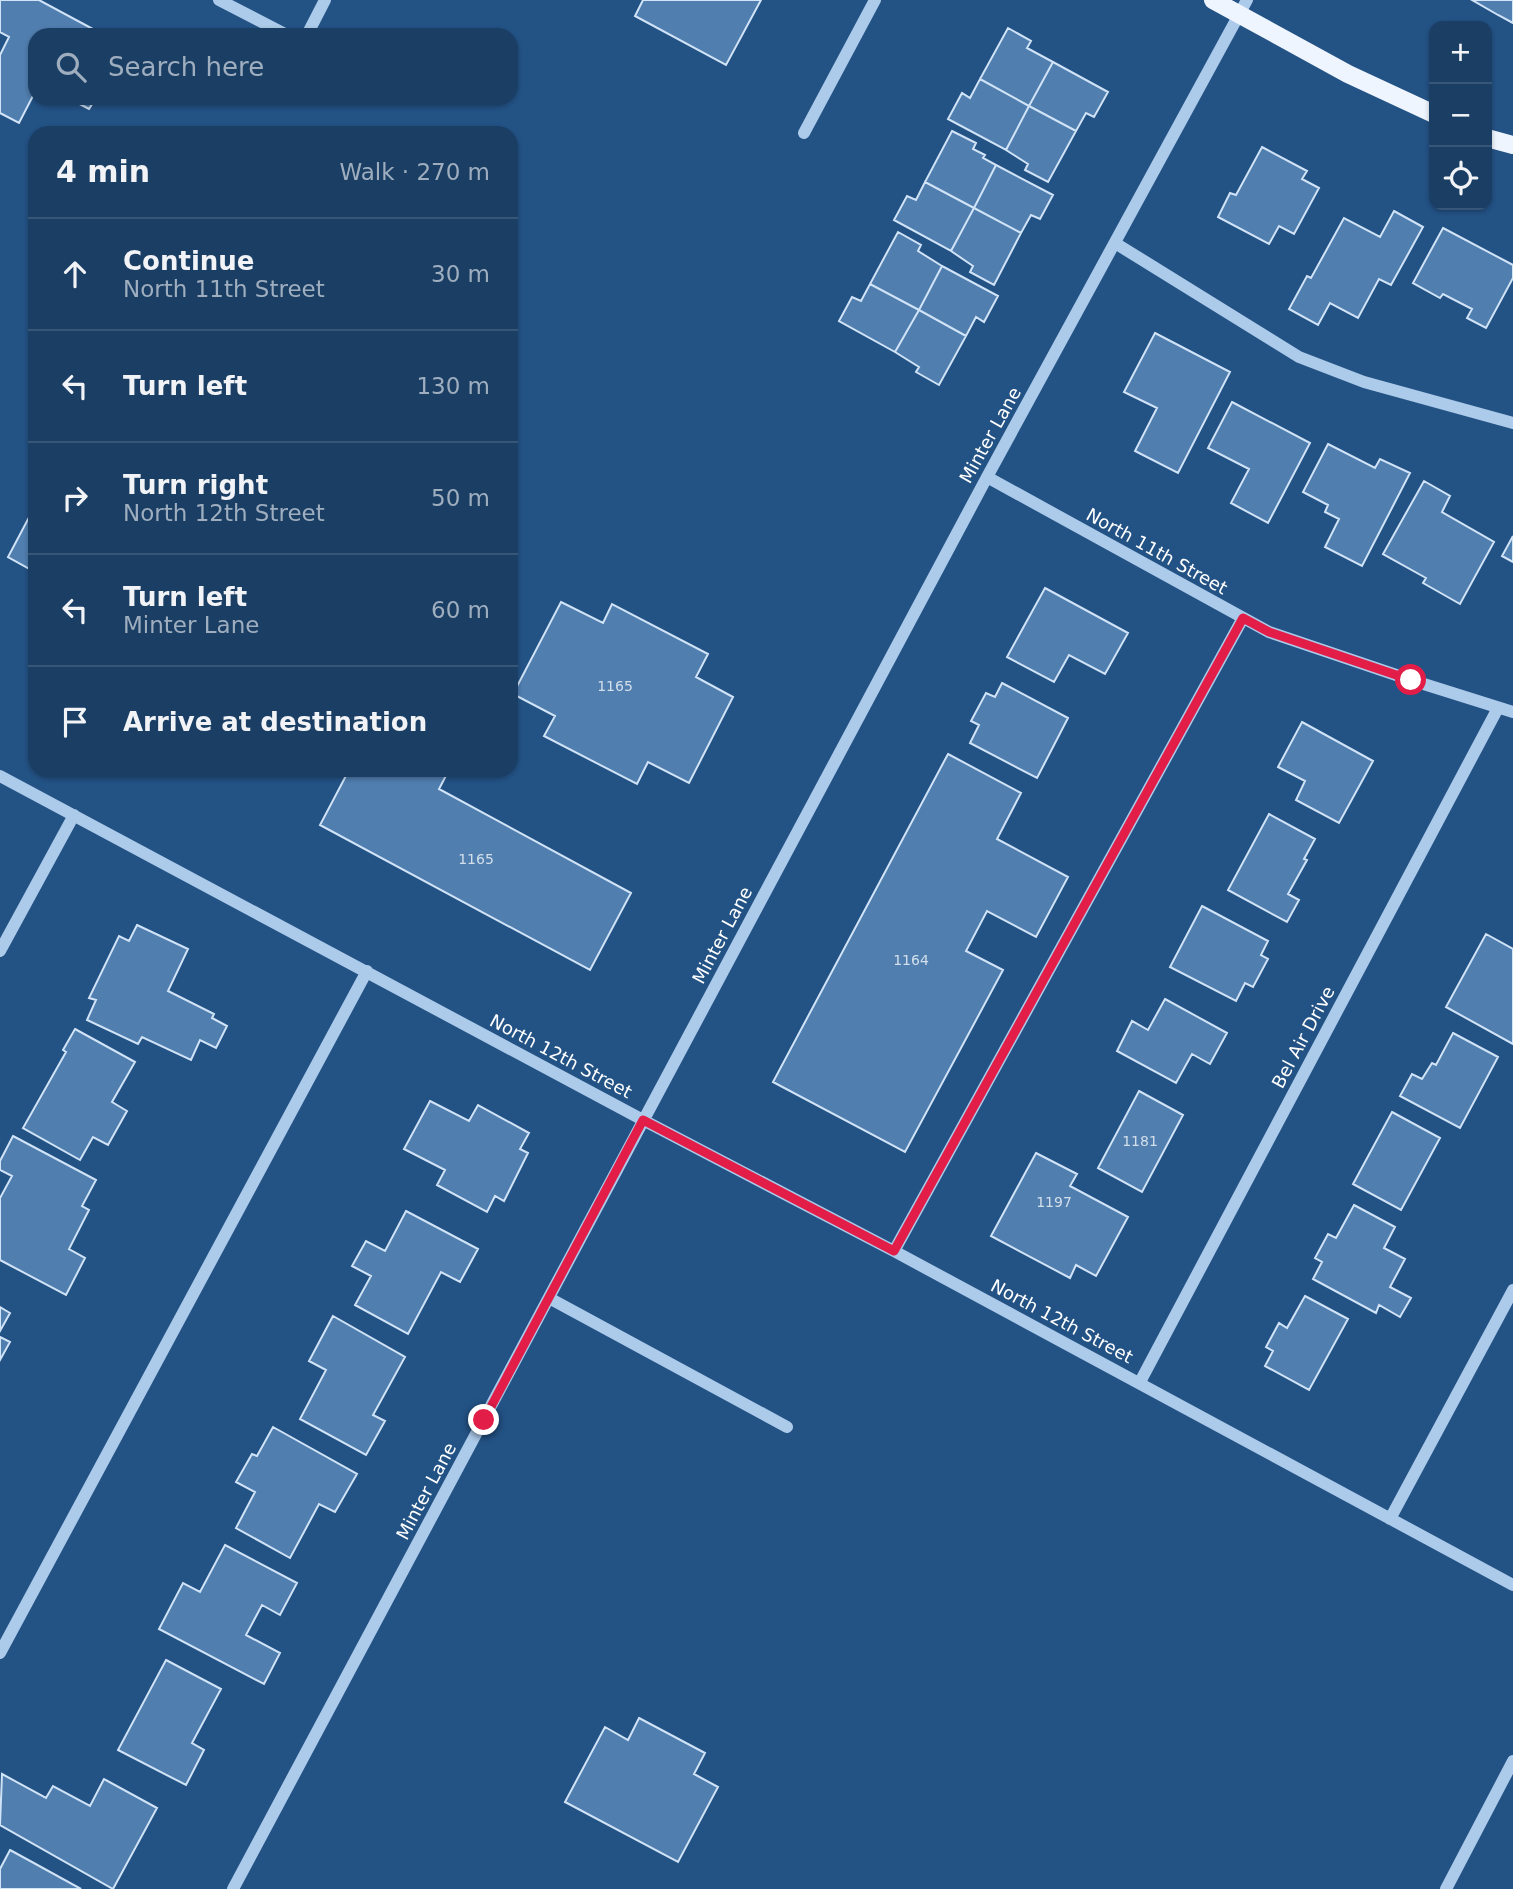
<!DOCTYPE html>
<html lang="en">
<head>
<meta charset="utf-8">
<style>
  :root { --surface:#1a3e64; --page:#27496d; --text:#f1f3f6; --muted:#9faebf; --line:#385778 }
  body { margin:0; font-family:"DejaVu Sans",sans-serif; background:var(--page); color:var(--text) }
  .controls { position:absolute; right:21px; top:21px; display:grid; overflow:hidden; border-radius:14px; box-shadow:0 2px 5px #0004 }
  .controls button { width:63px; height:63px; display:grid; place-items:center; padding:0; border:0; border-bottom:2px solid var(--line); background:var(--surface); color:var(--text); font:35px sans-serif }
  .stop { position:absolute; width:21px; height:21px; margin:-16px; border:5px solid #e11d48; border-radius:50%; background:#fff }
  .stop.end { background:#e11d48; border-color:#fff; box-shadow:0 2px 7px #0008 }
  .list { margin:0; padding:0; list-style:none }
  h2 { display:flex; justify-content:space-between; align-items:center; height:91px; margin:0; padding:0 28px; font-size:30px }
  h2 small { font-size:23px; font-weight:400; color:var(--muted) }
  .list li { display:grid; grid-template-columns:46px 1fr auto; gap:21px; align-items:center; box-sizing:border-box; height:112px; padding:0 28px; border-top:2px solid var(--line) }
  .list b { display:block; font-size:26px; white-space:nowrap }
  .list p { margin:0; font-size:23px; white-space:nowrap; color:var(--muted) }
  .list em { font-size:23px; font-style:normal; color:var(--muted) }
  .icon { flex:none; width:38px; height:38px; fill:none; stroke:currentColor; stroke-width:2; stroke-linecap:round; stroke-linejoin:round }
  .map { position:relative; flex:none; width:1513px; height:1889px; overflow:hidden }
  .search { position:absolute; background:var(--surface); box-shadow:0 2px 5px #0004; left:28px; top:28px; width:490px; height:77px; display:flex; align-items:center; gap:18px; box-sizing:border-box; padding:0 24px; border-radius:21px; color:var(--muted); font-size:26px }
  .panel { position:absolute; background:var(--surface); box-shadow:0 2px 5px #0004; left:28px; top:126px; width:490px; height:651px; border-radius:21px }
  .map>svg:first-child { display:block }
  .building { fill:#507eaf; stroke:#d0e3f7; stroke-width:2 }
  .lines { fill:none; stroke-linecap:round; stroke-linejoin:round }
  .minor { stroke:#accae9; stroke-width:12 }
  .major { stroke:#eff5fe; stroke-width:18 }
  .route { stroke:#e11d48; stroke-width:9 }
  .labels { text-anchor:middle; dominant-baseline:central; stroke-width:6; stroke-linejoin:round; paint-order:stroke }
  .number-label { font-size:14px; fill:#d3dfeb }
  .street-label { font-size:18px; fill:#fff; stroke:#235285 }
</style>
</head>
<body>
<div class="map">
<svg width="1513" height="1889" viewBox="0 0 1513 1889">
  <rect width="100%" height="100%" fill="#235285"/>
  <path class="building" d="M0,0h39l65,35h-69v57l-16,31 -19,-10v-58l9,-18 -9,-5z
    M643,0h118l-35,65 -91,-49z
    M1472,0h41v23l-15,-8z
    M1008,28l23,13 -4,7 26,14 -24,44 -49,-27z
    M1053,62l55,30 -14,25 -8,-4 -10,18 -47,-25z
    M980,79l49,27 -23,44 -58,-31 14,-26 8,5z
    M68,98h28l-7,11z
    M1029,106l47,25 -28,51 -23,-12 3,-6 -22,-14z
    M952,131l24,12 -3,6 12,6 -2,3 13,7 -22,43 -49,-26z
    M1262,147l45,24 -5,8 17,9 -25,46 -15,-8 -10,18 -51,-27 12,-24 6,2z
    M996,165l57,30 -13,24 -9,-4 -10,18 -47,-25z
    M925,182l49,26 -23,43 -57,-31 13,-24 9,4z
    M974,208l47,25 -27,52 -24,-13 3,-6 -22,-15z
    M1394,211l29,16 -32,58 -12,-6 -21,39 -28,-15 -12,22 -29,-16 18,-33 4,2 33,-60 36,19z
    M1443,228l70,37v13l-27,50 -19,-10 5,-9 -29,-15 -3,4 -27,-15z
    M898,232l23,13 -3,6 24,15 -23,44 -49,-26z
    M942,266l56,30 -14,26 -8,-5 -10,19 -47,-26z
    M870,284l49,26 -24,42 -56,-31 13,-24 9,4z
    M919,310l47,26 -27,49 -23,-13 3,-5 -24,-15z
    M1155,333l75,39 -52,101 -43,-22 22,-43 -33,-16z
    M1232,402l78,41 -42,80 -37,-20 18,-34 -41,-21z
    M1328,444l47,24 5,-9 30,14 -48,93 -37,-19 14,-28 -14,-7 3,-7 -25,-13z
    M1424,481l26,15 -8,16 52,30 -34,62 -37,-21 3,-5 -43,-24z
    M35,506v66l-27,-15z
    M1513,536v26l-11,-6z
    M1045,588l83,45 -23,41 -36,-19 -15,27 -47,-25z
    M561,602l42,21 9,-19 96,50 -12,23 37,20 -44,86 -41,-21 -11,22 -93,-48 11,-20 -42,-22z
    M1002,683l66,35 -31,60 -67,-35 9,-18 -8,-4 15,-28 9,4z
    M1302,722l71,39 -34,62 -43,-23 9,-19 -27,-14z
    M948,754l73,39 -24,46 71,38 -32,60 -49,-26 -21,40 37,19 -98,182 -132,-70z
    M349,770h100l-10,19 192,104 -41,77 -270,-145z
    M1269,814l46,25 -11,20 3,1 -19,34 11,6 -12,22 -59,-32z
    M1202,906l66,35 -7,14 7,4 -15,28 -8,-4 -9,18 -66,-34z
    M137,925l51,24 -20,42 46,23 -2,4 15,8 -11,22 -16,-8 -9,20 -49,-23 -4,7 -51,-24 9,-20 -7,-2 30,-62 10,5z
    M1486,934l27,15v95l-67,-37z
    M1165,999l62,34 -17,31 -18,-10 -16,29 -59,-32 15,-30 16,9z
    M75,1029l60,33 -23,40 15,9 -19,34 -15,-8 -13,23 -57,-32 43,-76 -3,-2z
    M1453,1033l45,24 -38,71 -60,-32 12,-22 10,5 10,-16 4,2z
    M1139,1091l44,24 -41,77 -44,-24z
    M430,1101l39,20 9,-16 51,28 -9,16 8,4 -24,48 -9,-5 -8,16 -50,-27 8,-15 -41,-21z
    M1392,1112l48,26 -39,72 -48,-26z
    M13,1136l83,44 -14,26 7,4 -20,39 16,9 -19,37 -66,-35v-62l12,-22 -12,-6v-9z
    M1036,1153l41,21 -7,12 58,31 -32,59 -20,-11 -6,13 -79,-42z
    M1354,1205l41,22 -11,21 21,11 -15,28 21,11 -11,19 -21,-12 -3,8 -63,-34 9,-17 -7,-4 13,-24 8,4z
    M406,1211l72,38 -18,33 -19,-10 -33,62 -53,-29 16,-29 -19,-10 14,-25 19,10z
    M1305,1296l43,23 -39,71 -44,-24 8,-15 -7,-4 13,-24 8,5z
    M0,1307l10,6 -10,18z
    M333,1316l72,41 -32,58 12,6 -19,34 -66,-36 26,-49 -17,-9z
    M0,1337l10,5 -10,18z
    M273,1427l84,47 -22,38 -16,-8 -29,54 -54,-30 19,-36 -19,-10 16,-28 5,2z
    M225,1545l72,38 -17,32 -18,-10 -16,30 34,18 -16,31 -105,-55 24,-46 17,9z
    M166,1660l55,29 -29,54 12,7 -18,35 -68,-35z
    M639,1718l66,35 -11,21 24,13 -40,75 -113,-60 40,-75 23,13z
    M2,1774l44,24 7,-12 37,20 14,-27 53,29 -44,81 -113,-64z
    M10,1850l22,12 49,27h-81v-20z"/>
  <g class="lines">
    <path class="minor" d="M219,0l68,35
      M307,35l18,-35
      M804,133l71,-133
      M1115,243l184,114 65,25 149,41
      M987,477l282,155 142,48 102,32
      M0,776l643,344 251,131 619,334
      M0,951l74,-136
      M894,1251l349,-633
      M549,1298l238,129
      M1140,1382l358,-674
      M1390,1519l123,-229
      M0,1653l367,-682
      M233,1889l754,-1412 260,-477
      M1446,1889l67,-128"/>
    <path class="major" d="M1213,0l135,74 86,40
      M1487,138l26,7"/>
  </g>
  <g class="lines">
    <path class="route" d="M484,1420l159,-300 251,131 349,-633 26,14 142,48"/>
  </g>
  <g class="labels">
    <g class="number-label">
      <text x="615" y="686">1165</text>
      <text x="476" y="859">1165</text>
      <text x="911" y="960">1164</text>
      <text x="1140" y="1141">1181</text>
      <text x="1054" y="1202">1197</text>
    </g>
    <g class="street-label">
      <text transform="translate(990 435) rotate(-61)">Minter Lane</text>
      <text transform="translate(1157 551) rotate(29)">North 11th Street</text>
      <text transform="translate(722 935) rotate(-62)">Minter Lane</text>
      <text transform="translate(1303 1037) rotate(-62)">Bel Air Drive</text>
      <text transform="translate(561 1056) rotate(28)">North 12th Street</text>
      <text transform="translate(1062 1321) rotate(28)">North 12th Street</text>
      <text transform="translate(426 1491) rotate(-62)">Minter Lane</text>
    </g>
  </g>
</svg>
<div class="controls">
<button>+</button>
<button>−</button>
<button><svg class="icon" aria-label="locate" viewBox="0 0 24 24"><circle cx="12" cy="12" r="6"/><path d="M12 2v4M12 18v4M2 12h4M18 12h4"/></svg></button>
</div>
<div class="stop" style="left:1411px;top:680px"></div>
<div class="stop end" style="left:484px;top:1420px"></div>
<div class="search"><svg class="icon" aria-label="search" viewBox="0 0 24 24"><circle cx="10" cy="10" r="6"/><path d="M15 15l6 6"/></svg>Search here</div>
<section class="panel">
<h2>4 min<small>Walk · 270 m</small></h2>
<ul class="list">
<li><svg class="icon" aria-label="ahead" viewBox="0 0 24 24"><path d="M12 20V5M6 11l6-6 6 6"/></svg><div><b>Continue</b><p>North 11th Street</p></div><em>30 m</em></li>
<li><svg class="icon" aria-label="left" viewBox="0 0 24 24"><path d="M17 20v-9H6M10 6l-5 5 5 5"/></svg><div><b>Turn left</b></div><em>130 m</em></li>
<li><svg class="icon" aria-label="right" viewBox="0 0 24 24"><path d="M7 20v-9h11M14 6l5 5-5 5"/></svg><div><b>Turn right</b><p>North 12th Street</p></div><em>50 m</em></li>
<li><svg class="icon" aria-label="left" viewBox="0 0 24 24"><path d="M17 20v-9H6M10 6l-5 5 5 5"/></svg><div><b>Turn left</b><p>Minter Lane</p></div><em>60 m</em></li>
<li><svg class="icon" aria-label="arrive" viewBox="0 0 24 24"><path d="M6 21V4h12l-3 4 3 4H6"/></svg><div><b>Arrive at destination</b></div></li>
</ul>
</section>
</div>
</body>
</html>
